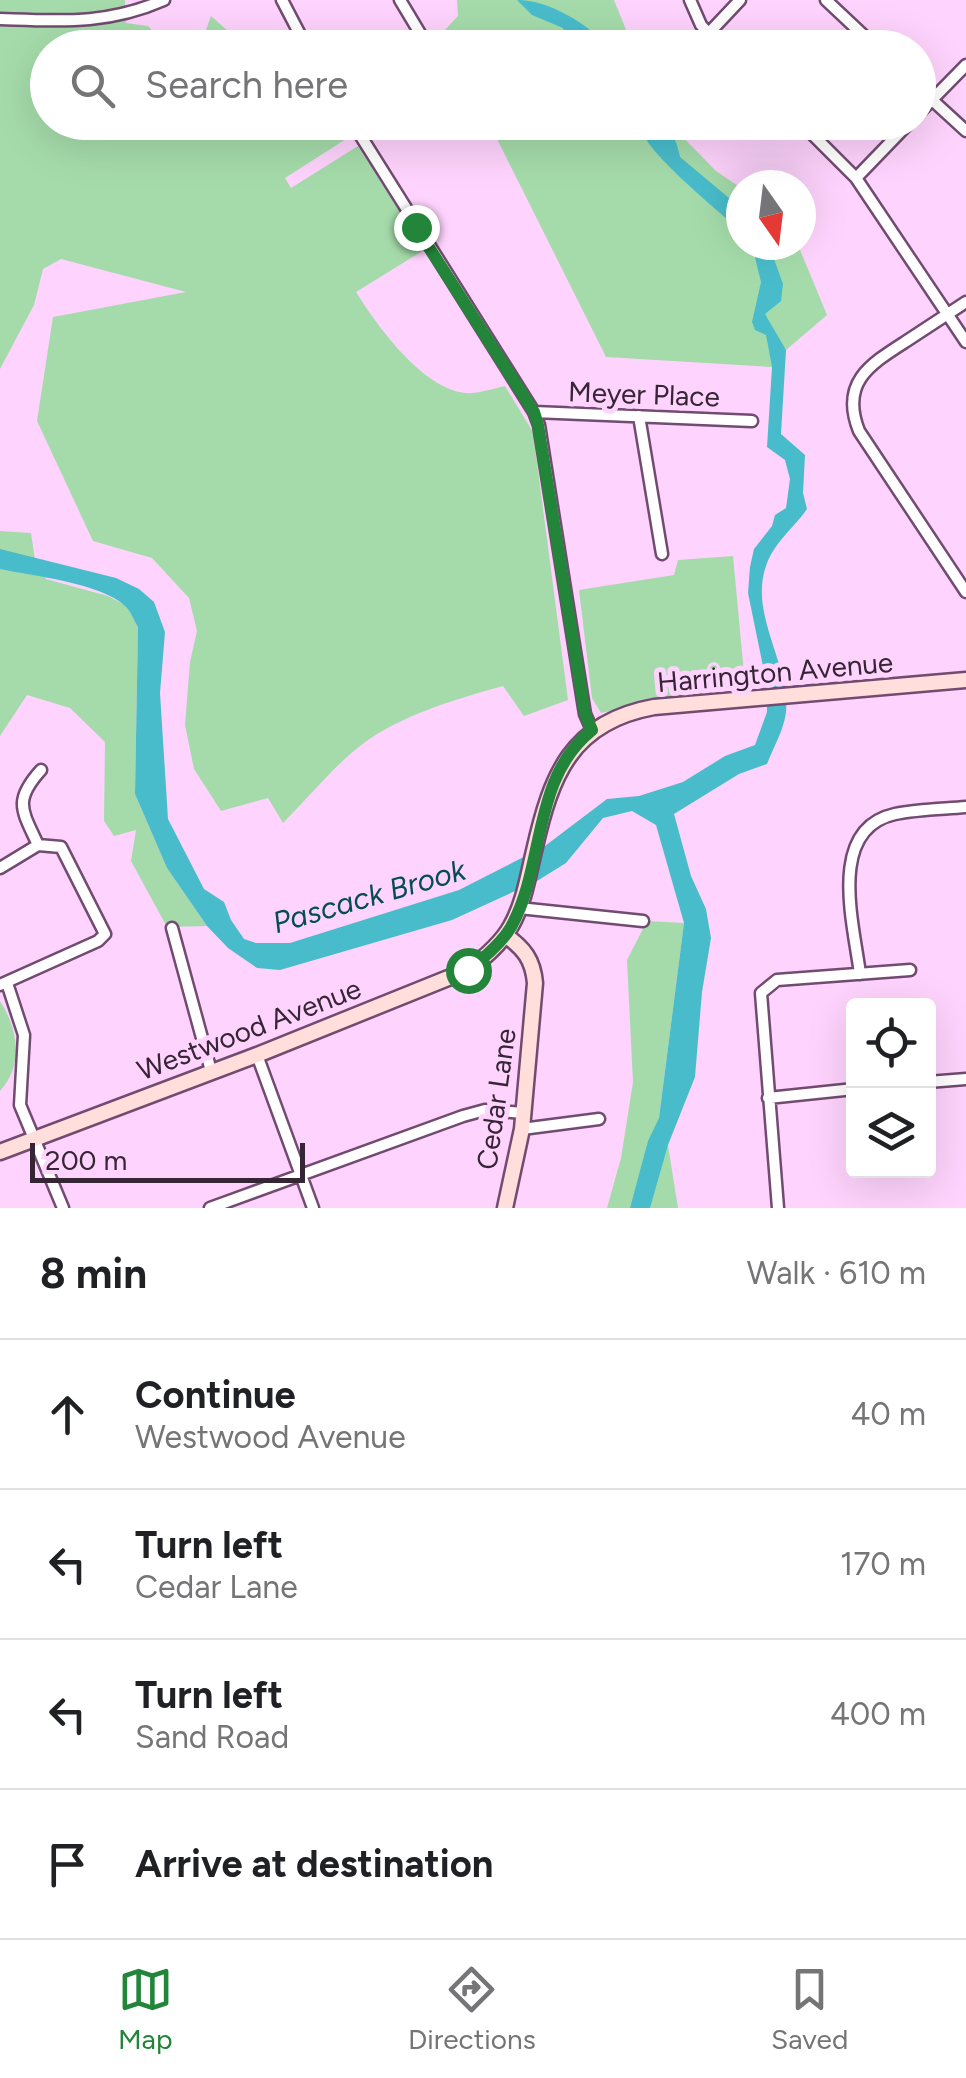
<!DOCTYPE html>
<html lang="en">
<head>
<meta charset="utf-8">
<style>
  :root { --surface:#fff; --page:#f6f6f6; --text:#202124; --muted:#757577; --line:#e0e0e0; --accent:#228539 }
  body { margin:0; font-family:Figtree,sans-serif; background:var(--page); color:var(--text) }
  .controls { position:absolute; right:30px; bottom:30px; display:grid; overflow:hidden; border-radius:10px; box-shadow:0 10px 40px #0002 }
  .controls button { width:90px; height:90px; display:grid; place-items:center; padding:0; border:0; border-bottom:2px solid var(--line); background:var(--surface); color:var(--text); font:50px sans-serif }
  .compass { position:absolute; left:726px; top:170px; width:90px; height:90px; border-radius:50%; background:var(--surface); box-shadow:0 10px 40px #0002; rotate:166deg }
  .scale { position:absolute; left:30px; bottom:25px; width:275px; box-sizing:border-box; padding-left:10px; border:5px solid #352535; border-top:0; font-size:28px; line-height:35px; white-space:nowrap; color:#352535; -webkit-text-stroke:8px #fed3fd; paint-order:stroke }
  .stop { position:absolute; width:30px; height:30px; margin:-22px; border:8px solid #228539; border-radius:50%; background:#fff }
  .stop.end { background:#228539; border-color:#fff; box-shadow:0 2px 10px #0008 }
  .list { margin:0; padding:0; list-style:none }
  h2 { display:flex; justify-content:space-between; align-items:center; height:130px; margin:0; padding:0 40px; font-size:42px }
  h2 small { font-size:32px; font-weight:400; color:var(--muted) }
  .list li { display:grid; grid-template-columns:65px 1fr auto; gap:30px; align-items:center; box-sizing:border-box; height:150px; padding:0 40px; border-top:2px solid var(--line) }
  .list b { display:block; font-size:38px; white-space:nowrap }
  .list p { margin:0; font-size:32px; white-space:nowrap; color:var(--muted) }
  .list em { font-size:32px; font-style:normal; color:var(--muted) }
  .icon { flex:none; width:55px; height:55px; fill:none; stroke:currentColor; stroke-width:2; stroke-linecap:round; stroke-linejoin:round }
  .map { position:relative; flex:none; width:966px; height:1208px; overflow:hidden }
  .search { position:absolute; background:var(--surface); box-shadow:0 10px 40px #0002; left:30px; right:30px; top:30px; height:110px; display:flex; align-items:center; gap:25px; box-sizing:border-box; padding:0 35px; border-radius:55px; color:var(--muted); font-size:38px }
  .sheet { height:730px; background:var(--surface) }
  nav { display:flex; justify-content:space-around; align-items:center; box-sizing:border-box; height:140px; border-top:2px solid var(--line); background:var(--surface); font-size:28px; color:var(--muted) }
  nav a { display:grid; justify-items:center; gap:5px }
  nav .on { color:var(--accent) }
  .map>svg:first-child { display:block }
  .green { fill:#a5dbaa }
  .water { fill:#49bccb }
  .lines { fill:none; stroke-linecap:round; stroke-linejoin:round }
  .street-casing { stroke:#714b70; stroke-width:15 }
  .secondary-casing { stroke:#714b70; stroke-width:19 }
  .street { stroke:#fff; stroke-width:10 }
  .secondary { stroke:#ffdedb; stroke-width:14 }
  .route { stroke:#228539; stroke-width:12 }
  .labels { text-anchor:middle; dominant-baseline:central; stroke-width:10; stroke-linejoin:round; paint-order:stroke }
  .street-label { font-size:28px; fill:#352535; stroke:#fed3fd }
  .water-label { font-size:30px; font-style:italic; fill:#054d55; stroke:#fed3fd }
</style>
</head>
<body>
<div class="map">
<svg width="966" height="1208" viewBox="0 0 966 1208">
  <rect width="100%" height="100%" fill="#fed3fd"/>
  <path class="green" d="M0,0h125l1,23 22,3 19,21 -119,1v74h247l2,10 22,-9h52l-86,55 6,10 67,-42 66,104 -68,42c22,35 66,96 109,101 12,1 27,-4 40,-7l28,46 35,268 -44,16 -21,-30c-47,13 -105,30 -143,60 -28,22 -52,52 -77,77l-15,-25 -47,13 -27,-42 -9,-44 5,-63 7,-31 -8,-33 -37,-40 -59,-17 -56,-120 16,-104 133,-25 -125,-33 -18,10 -9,36 -34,64z
    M457,0h157l19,47 -205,1 30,-32z
    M211,16l25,22 40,-5 3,14h-79z
    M489,123h180l47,48 25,17v57h57l29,70 -41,35 -14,17 -166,-10z
    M0,531l31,2 4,27 11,19 62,17 19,10 11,21 -3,167 32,74 40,58 -40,1 -36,-66 5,-31 -22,6 -10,-15 1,-79 -35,-34 -43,-13 -27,41z
    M733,556l12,128 -144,29 -9,-15 -13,-108 95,-15 4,-15z
    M647,921l37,2 -25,195 9,27 10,63h-71l14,-50 12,-76 -6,-122z
    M0,1001c18,28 24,64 0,90z"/>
  <path class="water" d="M517,0c32,0 71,24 92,47h-29l-13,-6 -4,-13 -31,-13z
    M639,123c27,-1 36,8 41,34l61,51v24c-22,-22 -100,-82 -102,-109z
    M752,245h17l14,39 -2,17 -16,13 21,36 -5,84 24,21 -2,38 4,16c-13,19 -33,33 -41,57 -17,49 24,97 20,146 -2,18 -13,36 -19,52l-28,10 -65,40 17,62 15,33 5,29 -9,54 -7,85 -27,68 -18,63h-20l18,-67 11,-23 25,-195 -28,-98 -24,-14 -29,7 -37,45 -29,18 -85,39 -172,50 -23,-2 -29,-20 -21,-22 -40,-58 -32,-74 3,-167c-4,-6 -7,-16 -13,-21 -24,-23 -92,-30 -125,-37v-20l116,29 23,11 15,13 11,30 -5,61 8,126 36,70 20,13 7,18 13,19 12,4h34l169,-53 86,-44 62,-47 32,-3 44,-14 42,-26 30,-11 12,-33v-26l-19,-93 2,-26 4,-18 18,-23 3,-11 11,-7 4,-29 -5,-19 -18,-13 5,-80 -6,-32 -11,-5 -3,-8 9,-40z"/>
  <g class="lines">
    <defs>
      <path id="street" d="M282,0l25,48
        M400,0l21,35
        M690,0l11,25 21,23
        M826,0l51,48
        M0,19c61,2 107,6 164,-19
        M708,34l32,-34
        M918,87l48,44
        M918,114l48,-49
        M352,122l182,290 5,13 46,289 7,16
        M800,122l56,56 110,164
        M856,178l54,-56
        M966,302c-20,13 -41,27 -61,40 -36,23 -65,41 -46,89l107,161
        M534,412l218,9
        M639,416l23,138
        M38,845c-16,-35 -25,-44 3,-75
        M0,868l38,-23 23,2 44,87 -7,7 -98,44
        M519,908l124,13
        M172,928l39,143
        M860,974c-6,-49 -34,-145 35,-160 23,-5 48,-5 71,-7
        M7,983l17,52 -4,70 43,103
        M257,1055l56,153
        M928,1082l38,-3
        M768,1098l86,-9
        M522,1129l77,-10
        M210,1208l253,-92 22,-6 39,3
        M778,1208l-17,-215 16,-13 133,-10"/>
      <path id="secondary" d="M0,1152l257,-97 211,-85c16,-12 33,-26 43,-44 13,-23 17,-50 23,-75 17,-76 37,-129 120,-144l312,-27
        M505,1208l17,-79 13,-146c-2,-23 -11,-35 -30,-48"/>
    </defs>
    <use href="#street" class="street-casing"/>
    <use href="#secondary" class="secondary-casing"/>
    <use href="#street" class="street"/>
    <use href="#secondary" class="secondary"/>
  </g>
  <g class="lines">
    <path class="route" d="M416,227l118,185 4,13 47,289 7,16c-61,49 -46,134 -81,197 -10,17 -27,31 -43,43"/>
  </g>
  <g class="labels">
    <g class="street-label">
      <text transform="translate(644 394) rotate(2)">Meyer Place</text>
      <text transform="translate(775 672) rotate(-5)">Harrington Avenue</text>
      <text transform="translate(249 1029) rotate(-21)">Westwood Avenue</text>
      <text transform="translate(496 1099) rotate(-82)">Cedar Lane</text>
    </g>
    <g class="water-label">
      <text transform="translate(369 896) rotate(-16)">Pascack Brook</text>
    </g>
  </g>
</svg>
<div class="controls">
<button><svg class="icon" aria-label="locate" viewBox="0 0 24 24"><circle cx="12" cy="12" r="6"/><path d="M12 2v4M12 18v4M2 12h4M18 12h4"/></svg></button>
<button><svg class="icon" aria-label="layers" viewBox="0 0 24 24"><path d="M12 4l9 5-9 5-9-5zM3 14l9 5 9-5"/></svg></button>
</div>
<svg class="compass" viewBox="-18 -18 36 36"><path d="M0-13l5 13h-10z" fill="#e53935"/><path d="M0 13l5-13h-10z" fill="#757577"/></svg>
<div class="scale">200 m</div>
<div class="stop" style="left:468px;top:970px"></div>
<div class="stop end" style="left:416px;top:227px"></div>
<div class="search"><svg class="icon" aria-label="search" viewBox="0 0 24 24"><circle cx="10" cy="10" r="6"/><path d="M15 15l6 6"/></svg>Search here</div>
</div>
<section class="sheet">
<h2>8 min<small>Walk · 610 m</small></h2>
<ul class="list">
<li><svg class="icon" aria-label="ahead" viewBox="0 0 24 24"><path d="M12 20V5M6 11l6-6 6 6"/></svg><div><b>Continue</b><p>Westwood Avenue</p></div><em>40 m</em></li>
<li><svg class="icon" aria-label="left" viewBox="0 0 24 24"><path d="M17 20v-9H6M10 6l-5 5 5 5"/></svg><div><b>Turn left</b><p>Cedar Lane</p></div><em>170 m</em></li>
<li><svg class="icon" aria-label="left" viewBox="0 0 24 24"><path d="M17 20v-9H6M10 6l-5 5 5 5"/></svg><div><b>Turn left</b><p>Sand Road</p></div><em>400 m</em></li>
<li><svg class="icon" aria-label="arrive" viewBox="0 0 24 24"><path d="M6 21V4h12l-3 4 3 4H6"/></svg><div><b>Arrive at destination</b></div></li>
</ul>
</section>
<nav>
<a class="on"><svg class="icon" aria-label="map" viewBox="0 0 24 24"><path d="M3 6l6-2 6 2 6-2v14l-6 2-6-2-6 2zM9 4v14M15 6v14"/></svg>Map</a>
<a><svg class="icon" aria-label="directions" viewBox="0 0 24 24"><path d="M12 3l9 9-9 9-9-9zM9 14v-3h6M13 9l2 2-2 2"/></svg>Directions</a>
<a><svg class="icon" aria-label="saved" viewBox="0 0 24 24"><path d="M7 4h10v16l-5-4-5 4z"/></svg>Saved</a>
</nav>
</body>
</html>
